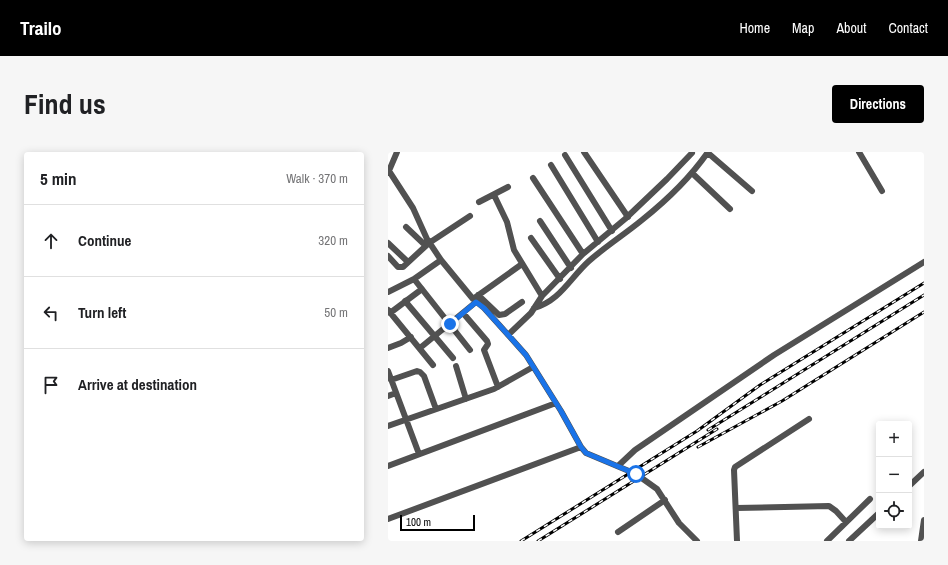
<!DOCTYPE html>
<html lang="en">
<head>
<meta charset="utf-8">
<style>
  :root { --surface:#fff; --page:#f6f6f6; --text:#202124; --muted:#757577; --line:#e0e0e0; --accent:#000 }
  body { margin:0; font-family:"Archivo Narrow",sans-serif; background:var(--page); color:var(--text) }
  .controls { position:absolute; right:12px; bottom:12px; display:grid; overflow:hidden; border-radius:4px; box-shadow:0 2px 10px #0003 }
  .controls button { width:36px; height:36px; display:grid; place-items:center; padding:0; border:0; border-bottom:1px solid var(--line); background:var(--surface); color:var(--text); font:20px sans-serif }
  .scale { position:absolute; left:12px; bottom:10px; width:75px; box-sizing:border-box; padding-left:4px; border:2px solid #000; border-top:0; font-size:11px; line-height:14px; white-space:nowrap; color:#000; -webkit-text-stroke:3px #fff; paint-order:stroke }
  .stop { position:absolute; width:12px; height:12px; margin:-9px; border:3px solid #1a73e8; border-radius:50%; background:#fff }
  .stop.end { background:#1a73e8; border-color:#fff; box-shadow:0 1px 4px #0008 }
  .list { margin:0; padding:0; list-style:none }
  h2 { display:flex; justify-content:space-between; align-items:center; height:52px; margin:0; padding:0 16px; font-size:17px }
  h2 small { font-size:13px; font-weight:400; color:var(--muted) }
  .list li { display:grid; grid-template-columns:26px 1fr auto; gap:12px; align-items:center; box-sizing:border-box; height:72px; padding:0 16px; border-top:1px solid var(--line) }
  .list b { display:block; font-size:15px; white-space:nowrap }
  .list em { font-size:13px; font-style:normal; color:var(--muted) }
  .icon { flex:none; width:22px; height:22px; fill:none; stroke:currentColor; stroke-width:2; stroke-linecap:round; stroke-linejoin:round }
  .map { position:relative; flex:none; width:536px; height:389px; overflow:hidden; border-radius:4px }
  header { display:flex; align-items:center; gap:24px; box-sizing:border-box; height:56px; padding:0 20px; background:var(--accent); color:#fff }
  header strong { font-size:19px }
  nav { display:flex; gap:22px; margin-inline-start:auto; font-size:14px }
  .intro { display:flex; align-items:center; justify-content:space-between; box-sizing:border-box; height:96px; padding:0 24px }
  h1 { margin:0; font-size:28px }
  .button { padding:10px 18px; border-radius:4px; background:var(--accent); color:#fff; font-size:14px; font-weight:700 }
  main { display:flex; gap:24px; padding:0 24px }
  aside { flex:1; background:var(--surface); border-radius:4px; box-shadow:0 2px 10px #0003 }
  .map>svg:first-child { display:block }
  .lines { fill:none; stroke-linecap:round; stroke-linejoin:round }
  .minor { stroke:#515151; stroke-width:6 }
  .rail-casing { stroke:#000; stroke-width:3 }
  .rail { stroke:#fff; stroke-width:1.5; stroke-dasharray:4.5; stroke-linecap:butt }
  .route { stroke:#1a73e8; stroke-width:5 }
</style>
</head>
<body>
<header>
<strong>Trailo</strong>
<nav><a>Home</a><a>Map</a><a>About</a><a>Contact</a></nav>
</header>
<div class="intro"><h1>Find us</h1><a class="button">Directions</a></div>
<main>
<aside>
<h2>5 min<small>Walk · 370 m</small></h2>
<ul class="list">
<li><svg class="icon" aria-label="ahead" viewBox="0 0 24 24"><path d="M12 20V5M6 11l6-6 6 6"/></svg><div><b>Continue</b></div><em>320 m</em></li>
<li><svg class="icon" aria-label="left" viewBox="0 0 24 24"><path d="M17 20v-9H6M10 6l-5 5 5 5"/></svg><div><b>Turn left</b></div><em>50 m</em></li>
<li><svg class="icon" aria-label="arrive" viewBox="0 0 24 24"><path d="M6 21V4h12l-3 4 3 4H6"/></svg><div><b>Arrive at destination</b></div></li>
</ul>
</aside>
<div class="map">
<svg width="536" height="389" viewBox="0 0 536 389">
  <rect width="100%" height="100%" fill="#fff"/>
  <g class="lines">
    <path class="minor" d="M196,0l44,65
      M471,0l23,39
      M320,1l44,38
      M177,3l47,76
      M163,13l47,77
      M1,19l24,37 14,31 14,21
      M0,21l9,-21
      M304,21l38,36
      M145,26l50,76
      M106,43l13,27 7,28 28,46
      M91,50l29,-15
      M152,69l31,47
      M18,75l20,19
      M143,86l29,41
      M0,91l20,19
      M0,104l10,11h5l26,-24 41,-27
      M26,127l56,71
      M0,140l26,-13 27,-19 32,39 11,9 42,47 35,56 20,36 5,6 50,21 21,15 22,34 18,18
      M90,143l21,20 6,-1 17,-12
      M85,147l49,-35
      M17,149l48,57
      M146,156c26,-7 36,-30 55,-47 17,-15 36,-27 53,-41 25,-20 48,-42 66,-68
      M0,158l45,55
      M2,161l32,-24
      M75,161l24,28 1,3 -4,6 14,37
      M120,183l23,-22 11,-17 41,-42 42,-35 42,-40 25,-26
      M0,196l13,-5 10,-6
      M32,196l56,-46
      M68,214l10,33
      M0,219l31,83
      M3,228l26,-9 3,1 4,4 12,33
      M0,244l8,-3
      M0,274l106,-37 39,-22
      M0,314l168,-63
      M230,314l17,-16 139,-95 150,-93
      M521,334l15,-14
      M348,356l93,-2 7,5 10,11
      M0,367l193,-72
      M230,380l47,-32
      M349,389l-3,-71 1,-3 74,-48
      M439,389l43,-42
      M461,389l30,-28
      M533,389l3,-21"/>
    <defs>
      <path id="rail" d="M320,278l216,-135
        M310,295l84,-46 142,-89
        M133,389l176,-110 63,-46 164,-102
        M150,389l179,-112"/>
    </defs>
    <use href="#rail" class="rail-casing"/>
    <use href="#rail" class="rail"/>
  </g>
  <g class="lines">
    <path class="route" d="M62,172l26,-22 8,6 42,47 35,56 20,36 5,6 50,21"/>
  </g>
</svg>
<div class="controls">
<button>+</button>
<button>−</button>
<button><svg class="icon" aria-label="locate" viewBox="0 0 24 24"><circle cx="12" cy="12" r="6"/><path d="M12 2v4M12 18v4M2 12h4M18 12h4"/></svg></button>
</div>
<div class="scale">100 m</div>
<div class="stop" style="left:248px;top:322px"></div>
<div class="stop end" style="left:62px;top:172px"></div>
</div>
</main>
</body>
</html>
